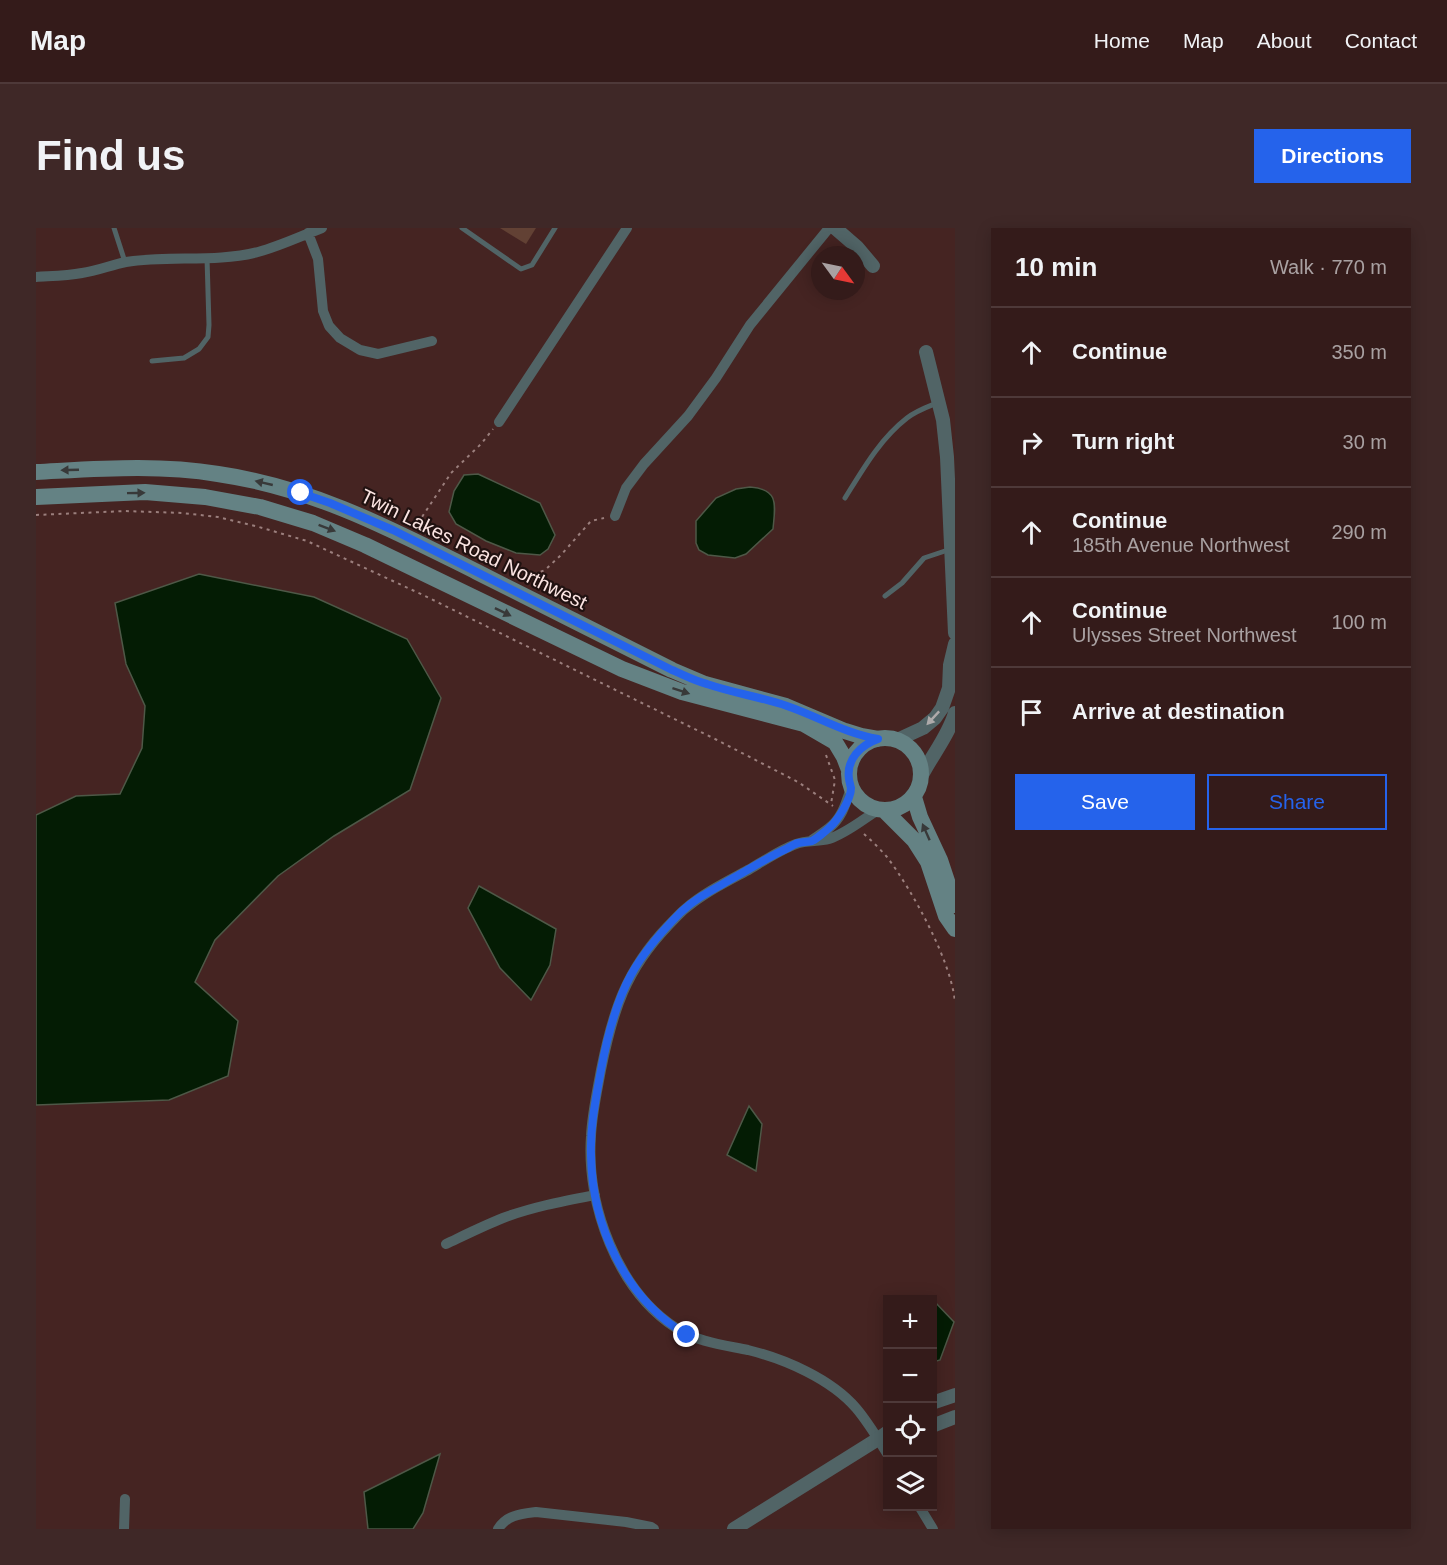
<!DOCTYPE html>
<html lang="en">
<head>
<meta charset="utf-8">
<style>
  :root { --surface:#341b1a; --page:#3f2827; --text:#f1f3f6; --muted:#a9a1a2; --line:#4e3939; --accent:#2563eb }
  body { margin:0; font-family:Helvetica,sans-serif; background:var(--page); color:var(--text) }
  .controls { position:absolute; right:18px; bottom:18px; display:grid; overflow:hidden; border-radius:0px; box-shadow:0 3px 15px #0003 }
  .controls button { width:54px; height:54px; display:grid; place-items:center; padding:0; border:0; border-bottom:2px solid var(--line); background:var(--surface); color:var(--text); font:30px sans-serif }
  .compass { position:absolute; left:775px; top:18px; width:54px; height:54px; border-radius:50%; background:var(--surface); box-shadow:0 3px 15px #0003; rotate:123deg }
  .stop { position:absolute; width:18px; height:18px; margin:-14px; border:4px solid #2563eb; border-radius:50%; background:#fff }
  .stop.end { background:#2563eb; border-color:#fff; box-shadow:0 2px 6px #0008 }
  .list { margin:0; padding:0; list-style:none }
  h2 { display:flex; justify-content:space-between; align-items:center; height:78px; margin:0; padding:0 24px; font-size:26px }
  h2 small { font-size:20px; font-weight:400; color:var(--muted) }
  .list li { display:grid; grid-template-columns:39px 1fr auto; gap:18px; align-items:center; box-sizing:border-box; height:90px; padding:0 24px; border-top:2px solid var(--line) }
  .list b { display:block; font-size:22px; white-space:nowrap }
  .list p { margin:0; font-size:20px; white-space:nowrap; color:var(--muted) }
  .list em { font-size:20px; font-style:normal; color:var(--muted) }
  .actions { display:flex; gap:12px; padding:18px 24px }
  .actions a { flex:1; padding:14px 0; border:2px solid var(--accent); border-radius:0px; text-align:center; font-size:21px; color:var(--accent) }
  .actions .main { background:var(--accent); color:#fff }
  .icon { flex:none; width:33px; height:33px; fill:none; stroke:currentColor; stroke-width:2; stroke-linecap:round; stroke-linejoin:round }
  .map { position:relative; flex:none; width:919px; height:1301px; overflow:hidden; border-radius:0px }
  header { display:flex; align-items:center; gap:36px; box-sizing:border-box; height:84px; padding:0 30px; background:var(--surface); border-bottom:2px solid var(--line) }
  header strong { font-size:28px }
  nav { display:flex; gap:33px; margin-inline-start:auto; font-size:21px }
  .intro { display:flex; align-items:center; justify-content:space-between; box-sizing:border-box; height:144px; padding:0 36px }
  h1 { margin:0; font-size:42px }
  .button { padding:15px 27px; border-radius:0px; background:var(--accent); color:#fff; font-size:21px; font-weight:700 }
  main { display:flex; gap:36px; padding:0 36px }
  aside { flex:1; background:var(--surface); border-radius:0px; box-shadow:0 3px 15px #0003 }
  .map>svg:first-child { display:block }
  .water { fill:#041c04; stroke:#4e5847; stroke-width:1.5 }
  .building { fill:#624134 }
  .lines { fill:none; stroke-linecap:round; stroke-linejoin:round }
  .path { stroke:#9b7f7d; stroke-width:2; stroke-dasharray:3 4.5; stroke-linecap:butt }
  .service { stroke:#516466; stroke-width:5 }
  .minor { stroke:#516466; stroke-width:10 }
  .tertiary { stroke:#516466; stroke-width:14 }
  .secondary { stroke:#648284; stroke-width:16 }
  .oneway { fill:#383939 }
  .oneway2 { fill:#aeaaaa }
  .route { stroke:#2563eb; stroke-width:8 }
  .labels { text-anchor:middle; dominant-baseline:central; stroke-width:4.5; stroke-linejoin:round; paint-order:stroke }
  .street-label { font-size:20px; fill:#fbe4e2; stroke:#211211 }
</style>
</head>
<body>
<header>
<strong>Map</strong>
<nav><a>Home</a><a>Map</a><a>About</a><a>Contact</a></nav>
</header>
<div class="intro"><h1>Find us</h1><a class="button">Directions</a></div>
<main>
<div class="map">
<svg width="919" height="1301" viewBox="0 0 919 1301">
  <rect width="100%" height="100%" fill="#452422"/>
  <path class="water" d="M442,246l62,29 15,32 -7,14 -8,6 -24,-2 -30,-12 -30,-17 -7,-12 5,-21 10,-16z
    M714,259c30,2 25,19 23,42l-27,25 -11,4 -27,-3 -9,-5 -3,-7v-22l20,-23 20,-9z
    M163,346l115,23 93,42 34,59 -31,92 -76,46 -56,40 -63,64 -20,42 43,39 -10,55 -59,24 -133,5v-290l40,-19 44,-2 22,-46 3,-42 -19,-42 -11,-61z
    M443,658l77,43 -6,36 -19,35 -31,-32 -32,-60z
    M713,878l13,18 -6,47 -29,-16z
    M897,1072l21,22 -14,38 -7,2z
    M404,1226l-17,59 -10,16h-45l-4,-37z"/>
  <path class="building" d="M464,0h36l-10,16z"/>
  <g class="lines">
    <path class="path" d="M0,287l89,-4 57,2 36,4 41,10 48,14 116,54 294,145 81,42 35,24
      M382,295l33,-50 30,-29 12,-15
      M492,351l4,-4 13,-5 16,-15 30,-34 13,-3
      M790,527l9,25 -4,24
      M828,606c8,7 16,15 23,23 25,33 65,105 68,146"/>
    <path class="service" d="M78,0l11,34
      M426,0l59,41 11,-4 23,-37
      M116,133l32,-3 15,-9 9,-12 1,-12 -2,-67
      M809,270c18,-29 35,-59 62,-80 9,-7 20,-11 30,-15
      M849,368l17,-13 22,-25 27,-9"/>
    <path class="minor" d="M272,5l10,26 5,52 6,15 11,12 20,12 18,4 54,-13
      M0,49c15,-1 30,-1 46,-4 15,-2 29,-8 44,-11 44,-7 89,1 132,-10 22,-6 43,-16 64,-24
      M463,194l128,-194
      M579,288l11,-28 18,-24 44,-48 28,-38 34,-53 79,-97
      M842,582c-16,10 -31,23 -49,29 -11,3 -22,1 -33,5 -16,6 -31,16 -46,25 -22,12 -45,23 -65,40 -6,5 -11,11 -17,17 -42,44 -55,84 -67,144 -4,22 -9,44 -10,66 -5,68 26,154 85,192 21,14 48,17 72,22 37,9 83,29 108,58 12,14 22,31 32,47
      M776,612c6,-4 12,-8 17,-12 13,-10 17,-25 22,-40
      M410,1016c19,-9 37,-18 57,-26 29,-11 61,-17 92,-23
      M883,1278l14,23
      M88,1301l1,-30
      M462,1301c9,-14 22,-15 38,-17l90,10 25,5 3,2"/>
    <path class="tertiary" d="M799,0l22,19 16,19
      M890,124l17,68 4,37 8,176
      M861,512l26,-12 12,-10 7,-10 7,-20 1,-23 5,-21
      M886,547c11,-21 26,-39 33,-62
      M896,1175l23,-8
      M896,1198l23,-9
      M698,1301l144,-90 10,-7"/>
    <path class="secondary" d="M0,244c61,-3 122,-8 182,2 96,14 173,55 259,98 65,33 130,65 195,98l33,14 81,22 59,25 16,5 17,3
      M0,269l109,-5 60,5 55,10 53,16 52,22 257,124 60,23 122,32 31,18 9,15 5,13
      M813 546a36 36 0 1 1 72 0a36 36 0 1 1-72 0Z
      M878,569l6,20 20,43 15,45
      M849,583l29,29 14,22 18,54 9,13"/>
  </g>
  <defs><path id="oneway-solid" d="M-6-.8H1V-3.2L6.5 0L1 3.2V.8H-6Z" transform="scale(1.5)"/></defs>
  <g class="oneway">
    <use href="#oneway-solid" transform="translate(34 242) rotate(178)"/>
    <use href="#oneway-solid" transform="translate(228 255) rotate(-167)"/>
    <use href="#oneway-solid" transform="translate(100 265) rotate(-1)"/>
    <use href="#oneway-solid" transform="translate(291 300) rotate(21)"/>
    <use href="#oneway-solid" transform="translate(467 384) rotate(26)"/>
    <use href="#oneway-solid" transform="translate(645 463) rotate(18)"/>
    <use href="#oneway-solid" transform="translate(890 604) rotate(-114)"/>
  </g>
  <use class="oneway2" href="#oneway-solid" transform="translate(897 490) rotate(133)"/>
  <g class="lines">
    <path class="route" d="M265,265l29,10 63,27 279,140c12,5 23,11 35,14 26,9 54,13 80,22 32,11 57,27 91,33 -17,6 -32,20 -29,40 0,1 2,9 2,9 0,11 -13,32 -21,39 -4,4 -14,12 -18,14 -4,1 -9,1 -14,2 -4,1 -8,4 -12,6 -18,8 -34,19 -51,28 -19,11 -38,20 -54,35 -19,19 -37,39 -50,63 -16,29 -24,63 -30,95 -5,28 -11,56 -10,85 1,70 34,144 96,180"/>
  </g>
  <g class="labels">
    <g class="street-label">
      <text transform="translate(438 321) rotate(26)">Twin Lakes Road Northwest</text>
    </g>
  </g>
</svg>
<div class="controls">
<button>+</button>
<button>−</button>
<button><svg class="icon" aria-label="locate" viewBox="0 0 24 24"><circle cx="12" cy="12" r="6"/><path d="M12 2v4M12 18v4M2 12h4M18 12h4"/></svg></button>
<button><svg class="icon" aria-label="layers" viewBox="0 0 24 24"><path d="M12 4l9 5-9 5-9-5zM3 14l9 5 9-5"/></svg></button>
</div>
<svg class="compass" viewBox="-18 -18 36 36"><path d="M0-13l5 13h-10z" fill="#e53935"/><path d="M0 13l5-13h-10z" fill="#a9a1a2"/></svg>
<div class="stop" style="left:265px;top:265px"></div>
<div class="stop end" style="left:651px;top:1107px"></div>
</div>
<aside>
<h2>10 min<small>Walk · 770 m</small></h2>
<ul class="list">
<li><svg class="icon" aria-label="ahead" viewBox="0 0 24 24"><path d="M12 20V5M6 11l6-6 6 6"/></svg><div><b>Continue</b></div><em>350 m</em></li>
<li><svg class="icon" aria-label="right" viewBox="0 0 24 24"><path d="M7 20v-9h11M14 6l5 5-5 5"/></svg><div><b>Turn right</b></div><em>30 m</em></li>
<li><svg class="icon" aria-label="ahead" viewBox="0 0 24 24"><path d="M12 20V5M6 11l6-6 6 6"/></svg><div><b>Continue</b><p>185th Avenue Northwest</p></div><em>290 m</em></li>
<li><svg class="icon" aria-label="ahead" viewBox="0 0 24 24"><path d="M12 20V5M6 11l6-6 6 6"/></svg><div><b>Continue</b><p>Ulysses Street Northwest</p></div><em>100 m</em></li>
<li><svg class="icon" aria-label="arrive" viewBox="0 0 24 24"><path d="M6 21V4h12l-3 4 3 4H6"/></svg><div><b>Arrive at destination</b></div></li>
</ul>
<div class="actions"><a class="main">Save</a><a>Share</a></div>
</aside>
</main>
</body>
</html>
